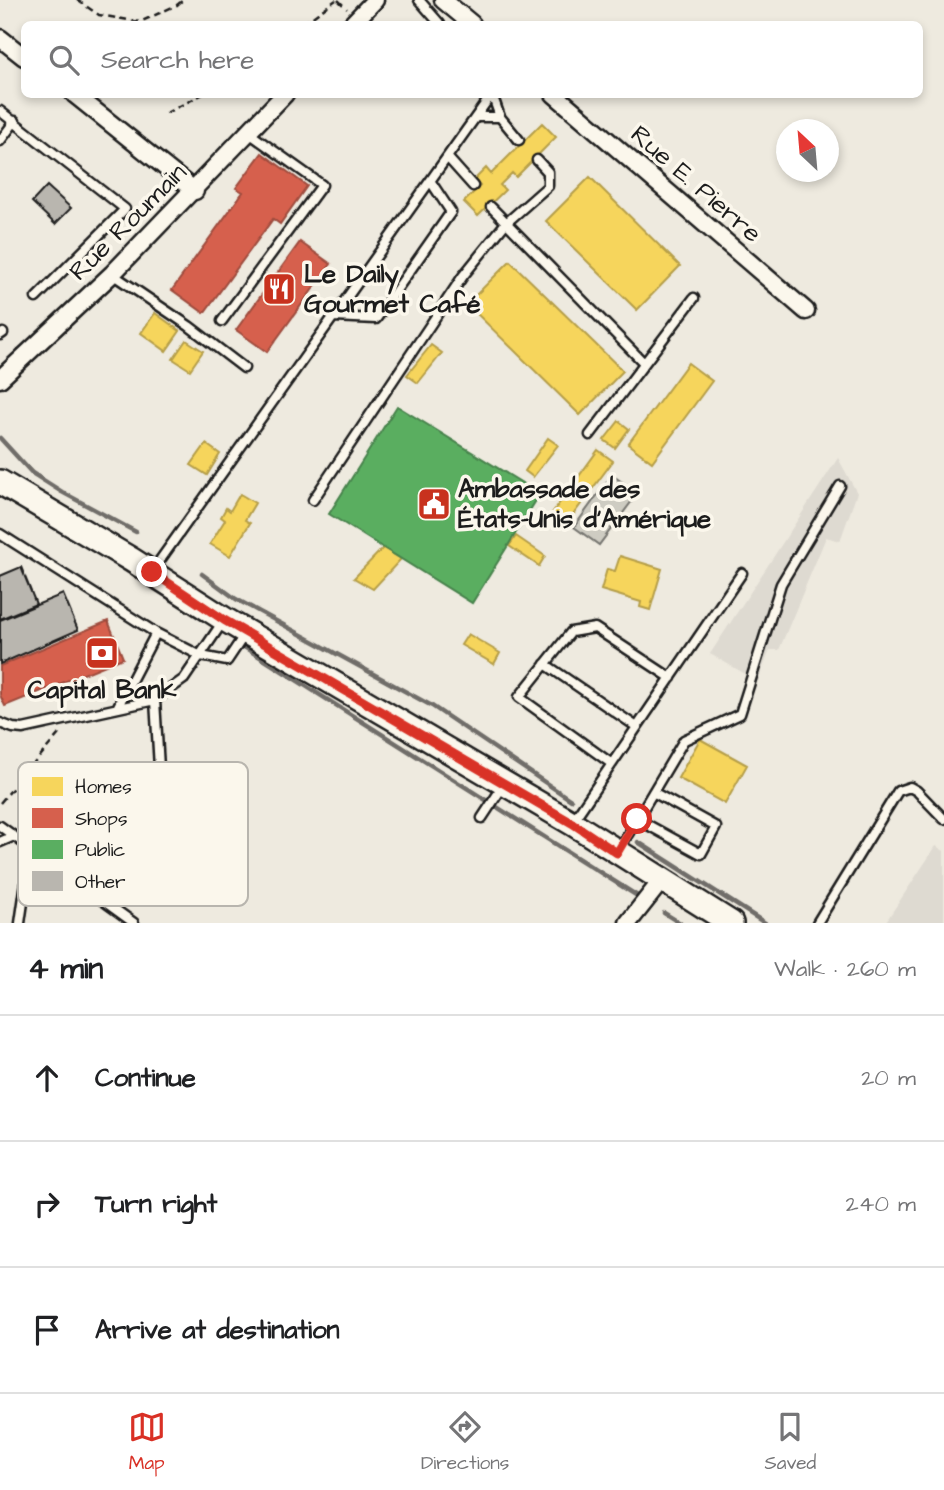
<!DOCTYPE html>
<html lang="en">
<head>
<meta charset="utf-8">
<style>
  :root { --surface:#fff; --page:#f2f2f2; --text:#202124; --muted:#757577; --line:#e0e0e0; --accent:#d93025 }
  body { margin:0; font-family:"Architects Daughter",sans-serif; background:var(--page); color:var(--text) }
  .compass { position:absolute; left:776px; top:119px; width:63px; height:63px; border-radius:50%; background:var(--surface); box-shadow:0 4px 10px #0003; rotate:334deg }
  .stop { position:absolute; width:21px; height:21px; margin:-16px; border:5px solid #d93025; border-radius:50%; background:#fff }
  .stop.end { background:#d93025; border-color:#fff; box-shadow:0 2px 7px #0008 }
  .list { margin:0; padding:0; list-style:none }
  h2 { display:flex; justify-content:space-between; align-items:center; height:91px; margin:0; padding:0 28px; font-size:30px }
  h2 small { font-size:23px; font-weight:400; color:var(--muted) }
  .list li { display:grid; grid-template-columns:46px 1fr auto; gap:21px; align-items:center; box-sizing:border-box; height:126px; padding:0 28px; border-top:2px solid var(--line) }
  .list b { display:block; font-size:26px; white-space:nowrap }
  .list em { font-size:23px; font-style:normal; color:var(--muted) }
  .icon { flex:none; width:38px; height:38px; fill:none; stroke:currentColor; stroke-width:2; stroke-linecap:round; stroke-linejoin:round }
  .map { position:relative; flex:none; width:944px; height:923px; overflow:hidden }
  .search { position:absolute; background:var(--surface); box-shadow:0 4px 10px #0003; left:21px; right:21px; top:21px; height:77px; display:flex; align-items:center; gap:18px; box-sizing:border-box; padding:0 24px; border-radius:10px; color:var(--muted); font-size:26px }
  .sheet { height:469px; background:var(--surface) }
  nav { display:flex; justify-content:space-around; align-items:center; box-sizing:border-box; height:98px; border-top:2px solid var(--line); background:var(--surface); font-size:19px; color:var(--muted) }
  nav a { display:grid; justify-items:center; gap:4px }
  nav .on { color:var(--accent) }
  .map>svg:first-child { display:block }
  .built { fill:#dedad1 }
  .green { fill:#ceccc2; stroke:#75746f; stroke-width:2 }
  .homes { fill:#f6d55c; stroke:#b59e49; stroke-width:2 }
  .shops { fill:#d6604d; stroke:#9e4c3e; stroke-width:2 }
  .public { fill:#5aae61; stroke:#47824c; stroke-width:2 }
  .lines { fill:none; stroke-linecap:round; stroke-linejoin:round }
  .stream { stroke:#6f6d69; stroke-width:4.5 }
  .building { fill:#b9b6af; stroke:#1c1c1c; stroke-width:2 }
  .service-casing { stroke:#1c1c1c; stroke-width:13 }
  .minor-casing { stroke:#1c1c1c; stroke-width:21 }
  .secondary-casing { stroke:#1c1c1c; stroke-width:28 }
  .path { stroke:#1c1c1c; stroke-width:2.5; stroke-dasharray:7 5; stroke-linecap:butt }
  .service { stroke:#fbf7ec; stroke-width:8 }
  .minor { stroke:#fbf7ec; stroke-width:16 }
  .secondary { stroke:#fbf7ec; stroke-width:23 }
  .route { stroke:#d93025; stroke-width:9 }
  .labels { text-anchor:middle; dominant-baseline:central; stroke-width:7; stroke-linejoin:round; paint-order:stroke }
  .street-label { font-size:26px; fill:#1c1c1c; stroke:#fbf7ec }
  .poi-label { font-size:26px; font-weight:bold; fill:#1c1c1c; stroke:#fbf7ec; text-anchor:start }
  .key { fill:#fbf7ec; stroke:#b8b5ae; stroke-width:2 }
  .key-label { font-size:19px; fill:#1c1c1c }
</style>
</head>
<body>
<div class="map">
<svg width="944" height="923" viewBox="0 0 944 923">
  <rect width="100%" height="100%" fill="#eeeadf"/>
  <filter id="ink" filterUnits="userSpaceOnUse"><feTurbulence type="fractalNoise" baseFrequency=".0143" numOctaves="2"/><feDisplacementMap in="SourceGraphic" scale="14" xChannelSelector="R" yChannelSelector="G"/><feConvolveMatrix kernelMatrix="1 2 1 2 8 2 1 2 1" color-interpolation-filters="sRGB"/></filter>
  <g filter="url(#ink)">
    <path class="built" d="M838,458l19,35 -17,48 -14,-4 -47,113h-9l-12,31 -48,-27z
      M936,846l8,5v72h-59z"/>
    <path class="green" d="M612,475l26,18 -39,52 -25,-18z"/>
    <path class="homes" d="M542,123l14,14 -40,40 -4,-4 -12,12 5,5 -27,26 -14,-14 16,-16 -6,-6 12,-12 5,6z
      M590,177l90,89 -43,44 -91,-89z
      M510,261l113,110 -43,44 -113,-111z
      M155,313l25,18 -14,20 -25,-18z
      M186,340l17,11 -13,19 -17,-11z
      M431,345l11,8 -24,30 -11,-8z
      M688,363l24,18 -60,81 -24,-18z
      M619,421l10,8 -14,19 -11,-8z
      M548,438l10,7 -25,32 -8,-6z
      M206,444l14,10 -13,21 -16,-10z
      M598,450l15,11 -49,66 -14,-11z
      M240,494l15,9 -10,17 5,3 -20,33 -20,-12 15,-24 -4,-3 5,-9 4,3z
      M516,536l29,20 -6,10 -30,-20z
      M383,548l18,11 -28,30 -19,-11z
      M620,556l42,13 -12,41 -10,-3 1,-5 -40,-12 6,-21 8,2z
      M468,634l32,19 -6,11 -33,-19z
      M700,739l47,26 -22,39 -47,-26z"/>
    <path class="shops" d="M262,153l45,33 -27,38 -7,-5 -69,94 -32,-23 71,-98 -7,-4z
      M300,242l31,22 -64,88 -31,-22z
      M108,621l15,37 -118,48 -5,-11v-29z"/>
    <path class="public" d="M397,406l143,88 -68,109 -143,-89z"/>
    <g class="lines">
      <path class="stream" d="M0,438l32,35 30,19 74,40
        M0,496l17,9
        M105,557l97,62
        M202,574l34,25 196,107 139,94
        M241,645l398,252
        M638,842l127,81
        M664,913l16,10"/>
    </g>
    <path class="building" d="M47,186l24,22 -16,16 -23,-22z
      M21,567l15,37 -36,15v-43z
      M63,594l15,36 -78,34v-44z"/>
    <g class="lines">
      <defs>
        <path id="service" d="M419,0l21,24
          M492,94l8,23 19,23
          M0,111l125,98 -89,89
          M477,117h23
          M0,141l15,-20
          M448,158l25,28
          M491,207l153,156
          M112,274l77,52 55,42
          M334,317l42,2 75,-107 -20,-30
          M222,321l100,-136 -73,-52
          M0,335l3,-2
          M590,435l104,-137
          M313,500l150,-224 42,-52 43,-38v-14l-11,-12
          M0,534l156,99 45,23 26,5 18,-27
          M153,570l339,-476
          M545,664l92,63
          M117,708l39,-75
          M0,723l13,5 10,1 132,-29
          M612,764l-93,-67 52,-65 24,-4 76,50
          M482,818l21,-32
          M637,819l64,35 15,-27 -63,-35
          M573,821l169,-248
          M0,826l134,97
          M0,842l14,-6
          M618,851l66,-111 56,-26 41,-130 59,-98
          M187,891l-28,-123 -4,-68 29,-21 40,-59
          M20,923l11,-75
          M817,923l81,-132 12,-4 7,4 27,28"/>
        <path id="minor" d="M443,0l29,24
          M352,24l23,-24
          M0,38l24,19
          M74,94l121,97
          M554,94l252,217
          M0,379l112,-105 173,-180
          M628,923l34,-43"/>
        <path id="secondary" d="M0,482l132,78 92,59 348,204 159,100"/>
      </defs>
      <use href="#service" class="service-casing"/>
      <use href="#minor" class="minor-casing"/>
      <use href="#secondary" class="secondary-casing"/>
      <path class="path" d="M77,0l22,15 41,7 37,-17 6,-5
        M338,0l9,9
        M303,24l33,-24
        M166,113l37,-19
        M0,803l59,-69"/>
      <use href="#service" class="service"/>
      <use href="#minor" class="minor"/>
      <use href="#secondary" class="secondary"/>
    </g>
  </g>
  <g class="lines" filter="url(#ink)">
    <path class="route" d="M152,572l72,48 348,203 45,30 20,-34"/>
  </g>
  <defs>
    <symbol id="restaurant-square" viewBox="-11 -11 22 22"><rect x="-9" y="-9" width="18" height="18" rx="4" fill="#c8321e" stroke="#fbf7ec"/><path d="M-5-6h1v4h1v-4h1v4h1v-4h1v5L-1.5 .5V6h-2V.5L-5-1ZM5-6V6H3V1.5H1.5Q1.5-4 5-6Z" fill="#fff"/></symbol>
    <symbol id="civic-square" viewBox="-11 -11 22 22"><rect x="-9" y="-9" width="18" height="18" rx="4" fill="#c8321e" stroke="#fbf7ec"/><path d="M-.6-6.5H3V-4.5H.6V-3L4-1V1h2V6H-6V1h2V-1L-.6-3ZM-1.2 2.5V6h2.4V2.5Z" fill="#fff"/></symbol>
    <symbol id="bank-square" viewBox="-11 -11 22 22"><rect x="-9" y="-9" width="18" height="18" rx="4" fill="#c8321e" stroke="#fbf7ec"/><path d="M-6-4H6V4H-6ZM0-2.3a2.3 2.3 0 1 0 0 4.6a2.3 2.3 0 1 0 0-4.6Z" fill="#fff"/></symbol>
  </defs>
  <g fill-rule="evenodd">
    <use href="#restaurant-square" x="260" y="270" width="38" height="38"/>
    <use href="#civic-square" x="415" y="485" width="38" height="38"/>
    <use href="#bank-square" x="83" y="634" width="38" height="38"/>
  </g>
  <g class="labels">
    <g class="street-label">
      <text transform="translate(696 184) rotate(41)">Rue E. Pierre</text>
      <text transform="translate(128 222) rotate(-45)">Rue Roumain</text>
    </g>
    <g class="poi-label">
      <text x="304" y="274">Le Daily<tspan x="304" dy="30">Gourmet Café</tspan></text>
      <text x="458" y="489">Ambassade des<tspan x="458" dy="30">États-Unis d'Amérique</tspan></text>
      <text x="102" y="690" text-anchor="middle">Capital Bank</text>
    </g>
  </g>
  <rect x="18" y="762" width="230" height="144" rx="10" class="key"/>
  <rect x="32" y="777" width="31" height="19" fill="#f6d55c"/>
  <rect x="32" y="808" width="31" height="20" fill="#d6604d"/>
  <rect x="32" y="840" width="31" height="19" fill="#5aae61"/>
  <rect x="32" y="871" width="31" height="20" fill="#b9b6af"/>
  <g class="key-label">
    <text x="75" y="793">Homes</text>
    <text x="75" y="825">Shops</text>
    <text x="75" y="856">Public</text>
    <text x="75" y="888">Other</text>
  </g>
</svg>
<svg class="compass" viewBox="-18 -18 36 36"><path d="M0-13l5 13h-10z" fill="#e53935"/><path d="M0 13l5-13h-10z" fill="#757577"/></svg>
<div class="stop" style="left:637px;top:819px"></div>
<div class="stop end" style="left:152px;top:572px"></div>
<div class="search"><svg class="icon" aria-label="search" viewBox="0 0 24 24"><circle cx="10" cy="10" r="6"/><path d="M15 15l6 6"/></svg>Search here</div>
</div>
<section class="sheet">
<h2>4 min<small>Walk · 260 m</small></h2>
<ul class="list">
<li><svg class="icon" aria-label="ahead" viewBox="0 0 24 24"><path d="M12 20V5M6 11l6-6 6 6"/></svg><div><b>Continue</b></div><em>20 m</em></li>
<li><svg class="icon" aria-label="right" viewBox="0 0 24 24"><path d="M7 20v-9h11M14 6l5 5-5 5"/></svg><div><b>Turn right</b></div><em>240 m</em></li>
<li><svg class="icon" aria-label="arrive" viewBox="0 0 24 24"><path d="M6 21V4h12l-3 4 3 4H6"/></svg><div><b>Arrive at destination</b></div></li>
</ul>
</section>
<nav>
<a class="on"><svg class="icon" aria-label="map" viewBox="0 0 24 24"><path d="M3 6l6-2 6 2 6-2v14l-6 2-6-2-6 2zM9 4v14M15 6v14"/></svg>Map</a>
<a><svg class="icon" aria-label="directions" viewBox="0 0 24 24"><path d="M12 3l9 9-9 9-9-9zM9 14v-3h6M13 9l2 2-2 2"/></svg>Directions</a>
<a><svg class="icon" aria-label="saved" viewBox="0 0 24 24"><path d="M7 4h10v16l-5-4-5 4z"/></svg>Saved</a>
</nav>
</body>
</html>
